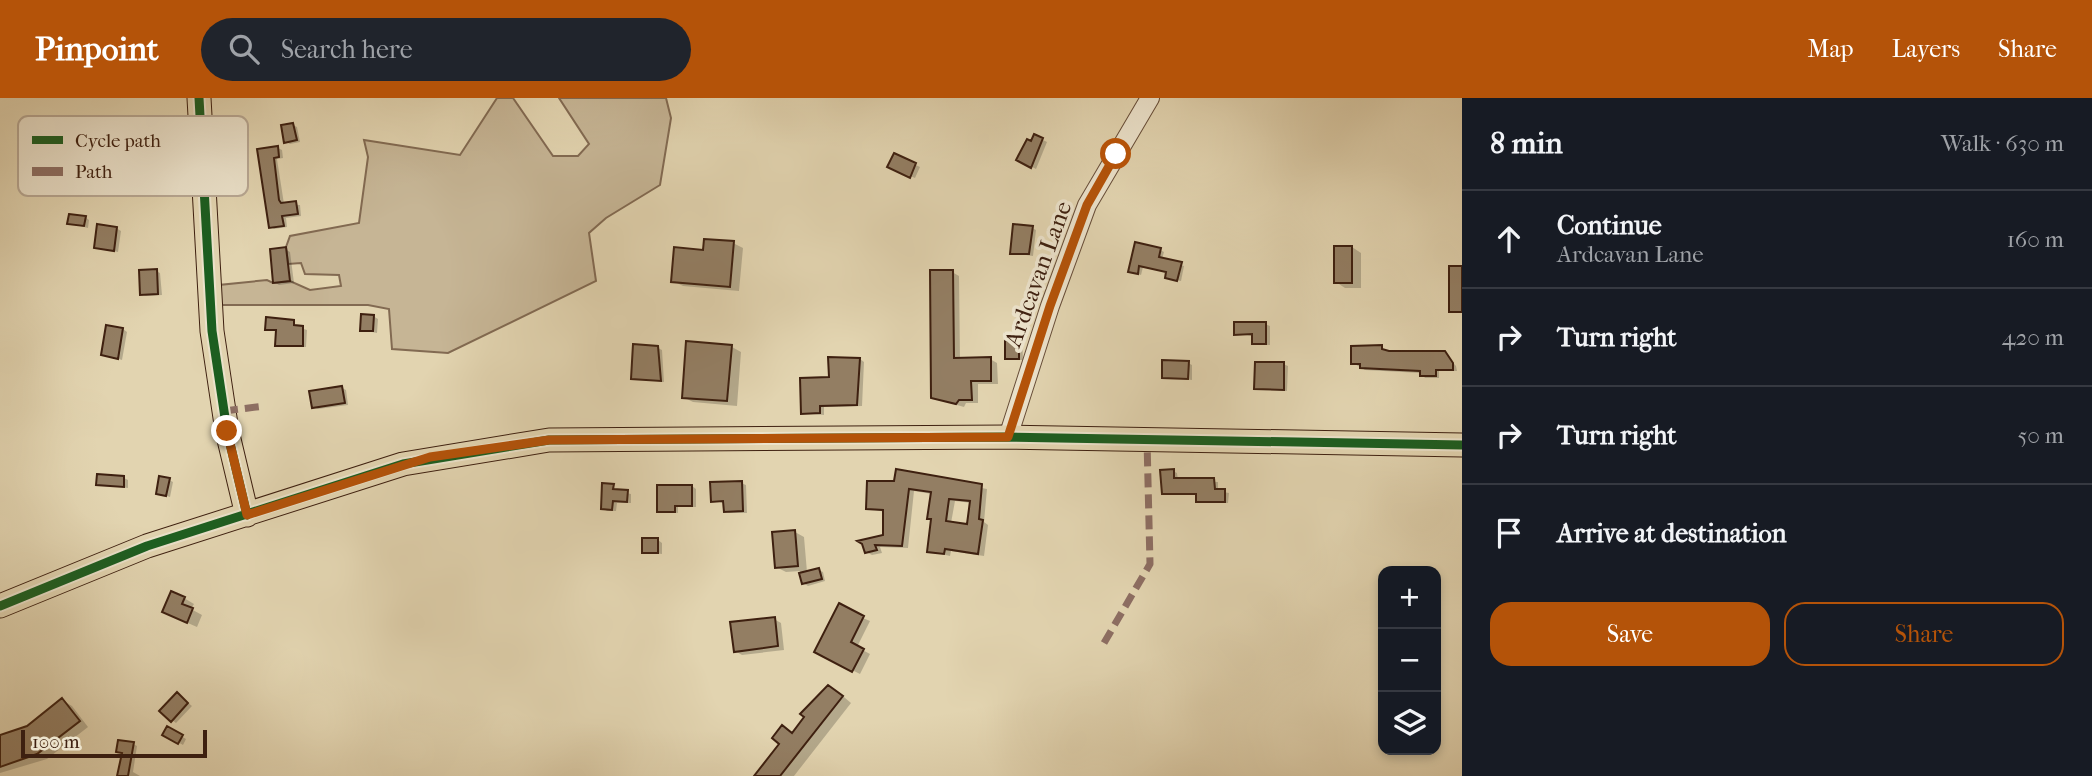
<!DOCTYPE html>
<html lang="en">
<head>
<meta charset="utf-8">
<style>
  :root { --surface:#171b24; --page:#20242c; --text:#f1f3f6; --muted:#9ea1a6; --line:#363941; --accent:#b45309 }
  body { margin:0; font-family:"IM FELL French Canon",serif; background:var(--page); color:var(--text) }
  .controls { position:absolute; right:21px; bottom:21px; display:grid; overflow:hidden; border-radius:14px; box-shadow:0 4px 10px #0003 }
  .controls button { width:63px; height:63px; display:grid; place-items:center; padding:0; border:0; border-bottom:2px solid var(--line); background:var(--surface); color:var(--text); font:35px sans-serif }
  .scale { position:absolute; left:21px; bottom:18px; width:186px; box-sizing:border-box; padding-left:7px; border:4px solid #3e2010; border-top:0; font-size:19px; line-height:24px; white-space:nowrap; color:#3e2010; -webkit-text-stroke:5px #ece3cc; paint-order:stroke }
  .stop { position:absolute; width:21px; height:21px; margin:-16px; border:5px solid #b45309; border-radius:50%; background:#fff }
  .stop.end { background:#b45309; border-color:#fff; box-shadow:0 2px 7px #0008 }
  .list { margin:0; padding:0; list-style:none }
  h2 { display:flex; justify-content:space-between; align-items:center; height:91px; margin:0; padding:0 28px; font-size:30px }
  h2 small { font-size:23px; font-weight:400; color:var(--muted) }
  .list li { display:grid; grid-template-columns:46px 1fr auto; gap:21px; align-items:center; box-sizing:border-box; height:98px; padding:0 28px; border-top:2px solid var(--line) }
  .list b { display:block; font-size:26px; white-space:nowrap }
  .list p { margin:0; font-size:23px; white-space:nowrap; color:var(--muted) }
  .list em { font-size:23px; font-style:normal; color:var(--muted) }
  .actions { display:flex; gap:14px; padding:21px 28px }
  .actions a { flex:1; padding:16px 0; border:2px solid var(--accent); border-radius:21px; text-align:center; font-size:24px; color:var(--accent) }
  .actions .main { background:var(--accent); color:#fff }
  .icon { flex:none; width:38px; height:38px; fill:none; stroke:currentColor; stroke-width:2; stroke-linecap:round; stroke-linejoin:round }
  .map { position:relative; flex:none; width:1462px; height:678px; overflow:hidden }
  header { display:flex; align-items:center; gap:42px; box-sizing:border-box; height:98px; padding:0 35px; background:var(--accent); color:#fff }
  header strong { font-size:33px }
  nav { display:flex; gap:38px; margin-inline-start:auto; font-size:24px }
  .search { width:490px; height:63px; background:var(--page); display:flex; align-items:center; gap:18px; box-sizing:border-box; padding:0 24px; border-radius:38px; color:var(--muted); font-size:26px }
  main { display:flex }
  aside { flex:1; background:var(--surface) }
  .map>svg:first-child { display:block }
  .green { fill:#c6b595; stroke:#826a52; stroke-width:2 }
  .shadow { fill:#0003; fill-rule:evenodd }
  .building { fill:#937e63; stroke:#3e2010; stroke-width:2; fill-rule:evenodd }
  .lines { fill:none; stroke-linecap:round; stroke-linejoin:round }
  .minor-casing { stroke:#674d38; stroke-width:20 }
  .major-casing { stroke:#3e2010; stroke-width:25 }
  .minor { stroke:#ece3cc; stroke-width:18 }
  .major { stroke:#e2d4b0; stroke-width:23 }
  .quiet { stroke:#8d6e63; stroke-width:7; stroke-dasharray:14 7; stroke-linecap:butt }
  .cycleway-casing { stroke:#ece3cc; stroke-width:13 }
  .cycleway { stroke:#1b5e20; stroke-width:9 }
  .route { stroke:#b45309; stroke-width:9 }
  .labels { text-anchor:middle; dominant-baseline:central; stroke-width:7; stroke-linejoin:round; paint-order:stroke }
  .street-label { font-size:24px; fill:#3e2010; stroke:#ece3cc }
  .key { fill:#ece3cc; stroke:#b8a894; stroke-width:2 }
  .key-label { font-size:19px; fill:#3e2010 }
</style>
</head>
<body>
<header>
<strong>Pinpoint</strong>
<div class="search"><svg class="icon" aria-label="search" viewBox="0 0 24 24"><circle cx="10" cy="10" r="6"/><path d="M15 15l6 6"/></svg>Search here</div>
<nav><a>Map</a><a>Layers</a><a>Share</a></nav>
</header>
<main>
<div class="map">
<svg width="1462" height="678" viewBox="0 0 1462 678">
  <rect width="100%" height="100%" fill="#e2d4b0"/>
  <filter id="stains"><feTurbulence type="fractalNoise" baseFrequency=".00286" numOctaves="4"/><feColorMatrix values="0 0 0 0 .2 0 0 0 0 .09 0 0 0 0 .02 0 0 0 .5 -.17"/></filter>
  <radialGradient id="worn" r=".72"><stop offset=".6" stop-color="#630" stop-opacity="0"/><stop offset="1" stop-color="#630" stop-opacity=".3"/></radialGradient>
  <path class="green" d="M497,0h16l40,58h25l11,-12 -30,-46h107l5,20 -11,67 -54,33 -17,15 7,48 -148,72 -56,-4 -3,-40 -21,-4h-148l-1,-20 48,-5 6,3 17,-2 20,9 31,-4 -2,-11 -34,-1 -4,-11 -13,1 -2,-17 4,-11 69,-13 9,-66 -4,-17 96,15z"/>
  <path class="shadow" d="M293,27l4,2 3,15 -10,2 -4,-2z
    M1035,38l12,6 -11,27 -17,-9z
    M278,50l4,2 1,8 -6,1 7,45 16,1 1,11 -15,2 1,9 -13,2 -4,-3 -11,-76z
    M895,57l25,12 -5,11 -22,-9z
    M85,119l4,3 -1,8 -19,-5z
    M116,130l5,3 -3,21 -22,-5z
    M1032,130l4,2 -3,26 -21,-3z
    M733,145l10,5 -4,43 -56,-5 -10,-5 32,-29z
    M1352,149l9,6v35h-16l-9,-6z
    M285,151l5,3 4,31 -15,2 -5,-3z
    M1160,152l4,2 -2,7 22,7 -3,15 -11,-2 -2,-6 -25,-6 -2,8 -11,-4z
    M156,173l4,2 2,22 -16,1 -4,-2z
    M952,174l7,4 1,83h30l7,4 1,21h-20v19h-12l-2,4 -28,-8z
    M373,218l5,3 -1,14 -15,-3z
    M294,224l3,5 10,3 -1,17h-25l-4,-2v-14l-10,-2z
    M1265,226l5,2v19h-12l-4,-2v-7l-18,-2z
    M123,231l4,3 -5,28 -19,-6z
    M1018,236l4,3 1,23h-12l-4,-2z
    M732,249l9,5 -4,54 -44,-4 -10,-5z
    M1381,249l4,5 59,1 12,13 1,5h-18v7h-14l-4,-5 -56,-3 -12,-7z
    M658,250l4,2 2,32 -31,-4z
    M860,261l4,3 -2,44 -38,1v8l-21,-2 27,-34z
    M1188,265l4,2v15l-29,-3z
    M1283,266l5,2 -1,25 -31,-3z
    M342,290l4,2 2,15 -30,4 -5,-2z
    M897,373l90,18 -3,33 4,3 -4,31 -33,-5 -1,5 -21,-5 3,-57 -18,-3 -6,57 -28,-1 2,6 -10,2 -6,-3 18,-16 1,-24 -18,-4 29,-25zM955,403l17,2 -4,23 -17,-3z
    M1173,373l4,2 1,7 40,2v9l11,2 -1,10h-26l-4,-2v-6l-34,-2z
    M124,380l4,2v8l-30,-4z
    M169,382l4,2 -3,15 -12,-4z
    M741,385l5,2 1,28h-18l-4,-2v-8l-12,-2z
    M613,388l4,5 14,3v9h-14l-1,8h-9l-4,-3z
    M692,388l4,3v18h-18v6l-19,-2z
    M795,434l9,5 3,35 12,-2 4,2 2,9 -17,5 -5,-3 -3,-12 -14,1 -10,-5z
    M658,442l4,3v11l-18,-2z
    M184,500l10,6 -3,5 11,6 -5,12 -23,-10z
    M863,520l7,3 -13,26 13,7 -10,20 -44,-22z
    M774,521l7,4 3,27 -42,5 -7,-4z
    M838,594l13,11 -57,73h-38l51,-59 -4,-4 10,-13 3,2z
    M181,599l11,9 -16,17 -4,-3z
    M62,602l10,6 16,21 -41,32 -47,14v-36l28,-9z
    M168,630l18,11 -3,6 -19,-11z
    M133,646l4,2 -4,26 7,4h-19l3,-21 -6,-3z"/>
  <path class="building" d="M293,25l4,17 -13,3 -3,-18z
    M1034,36l9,4 -12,30 -15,-8 11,-21 4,2z
    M278,48l1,11 -5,1 5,42 2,3 15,-2 2,13 -16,2 2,10 -15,2 -12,-79z
    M894,55l22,10 -6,15 -23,-11z
    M69,116l17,2 -2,10 -17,-2z
    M97,126l20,3 -3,24 -20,-3z
    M1013,126l20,2 -4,28h-19z
    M704,141l30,2 -4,46 -59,-5 3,-35 29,3z
    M1135,144l26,6 -2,9 23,5 -5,19 -12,-3 1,-6 -27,-6 -1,8 -10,-2z
    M1334,148h18v37h-18z
    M286,149l4,34 -17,2 -3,-34z
    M1449,168h13v46h-13z
    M157,171l1,25 -18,1 -1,-25z
    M930,172h23l1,88 37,-1v24h-20l1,19h-13l-3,4 -25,-6z
    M361,216l13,1 -1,16h-13z
    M266,219l28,3v5l9,1v20h-28l1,-16h-11z
    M1234,224h32v22h-14v-10l-18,1z
    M106,227l17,3 -5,31 -17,-4z
    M1005,235h14v26h-14z
    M686,243l46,4 -5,56 -45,-3z
    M633,246l25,2 3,35 -30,-2z
    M1382,247v4l7,2h56l8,12v7h-17v6h-16v-5l-60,-3v-4h-9v-18z
    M828,259l32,1 -3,47 -37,1v7l-19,1 -1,-36 29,-1z
    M1162,262l27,1 -1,18 -26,-1z
    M1255,264h29v28l-30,-1z
    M342,288l3,17 -33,5 -3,-17z
    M896,371l86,15 -3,35 4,1 -5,34 -33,-5 -1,5 -17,-2 4,-33h-4l4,-27 -22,-3 -7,57 -27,-1 2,5 -12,3 -3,-9 -5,-3 26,-6v-25l-17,-1 1,-28h27zM949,401l21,2 -3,23 -21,-3z
    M1174,371v9h40l1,11h10v13h-29v-8h-34l-2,-24z
    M97,376l27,2v11l-28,-2z
    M159,378l11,2 -4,18 -10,-2z
    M742,383l1,30 -19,1 -1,-11 -12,1 -1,-20z
    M602,385l12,1 -1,5 15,1 -1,12 -14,-1 -1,9 -11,-1z
    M657,387h35v21h-17v6h-18z
    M795,432l3,36 -23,2 -3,-36z
    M642,440h16v15h-16z
    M819,470l3,11 -20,5 -3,-11z
    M171,493l14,6 -3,7 11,4 -6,15 -25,-11z
    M839,505l25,13 -13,26 13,7 -12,23 -38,-20z
    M775,519l3,29 -44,6 -4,-30z
    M828,587l15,11 -63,80h-26l25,-32 -7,-6 10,-13 10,8 12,-16 -4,-3z
    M177,594l11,11 -17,19 -12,-11z
    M62,600l18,23 -43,33 -37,13v-32l27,-9z
    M167,628l16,9 -5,9 -16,-9z
    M118,642l16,2 -6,34h-11l5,-23 -6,-1z"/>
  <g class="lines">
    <defs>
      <path id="minor" d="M1008,339l42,-131 37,-101 63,-107"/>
      <path id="major" d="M199,0l13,233 15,100 20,84
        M0,508l147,-60 256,-82 146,-24 459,-3 454,8"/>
    </defs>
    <use href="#minor" class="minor-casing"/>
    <use href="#major" class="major-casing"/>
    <use href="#minor" class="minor"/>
    <use href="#major" class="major"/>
    <path class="quiet" d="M224,313l41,-5
      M1104,545l46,-79 -3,-124"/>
    <defs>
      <path id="cycleway" d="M199,0l13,233 15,100 20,84
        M0,508l147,-60 256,-82 146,-24 459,-3 454,8"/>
    </defs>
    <use href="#cycleway" class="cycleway-casing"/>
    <use href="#cycleway" class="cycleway"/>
  </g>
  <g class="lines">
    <path class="route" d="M227,333l20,84 183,-58 119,-17 459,-3 42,-131 37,-101 29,-51"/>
  </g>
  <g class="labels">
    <g class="street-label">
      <text transform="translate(1038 176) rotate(-70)">Ardcavan Lane</text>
    </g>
  </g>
  <rect x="18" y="18" width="230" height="80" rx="10" class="key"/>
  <rect x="32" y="38" width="31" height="8" fill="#1b5e20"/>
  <rect x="32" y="69" width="31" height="9" fill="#8d6e63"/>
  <g class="key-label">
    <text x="75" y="49">Cycle path</text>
    <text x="75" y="80">Path</text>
  </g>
  <rect width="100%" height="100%" filter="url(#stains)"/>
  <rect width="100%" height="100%" fill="url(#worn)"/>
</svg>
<div class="controls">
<button>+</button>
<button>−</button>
<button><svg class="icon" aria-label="layers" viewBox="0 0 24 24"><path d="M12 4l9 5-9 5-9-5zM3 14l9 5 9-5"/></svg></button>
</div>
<div class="scale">100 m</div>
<div class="stop" style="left:1116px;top:56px"></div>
<div class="stop end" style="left:227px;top:333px"></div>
</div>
<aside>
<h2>8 min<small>Walk · 630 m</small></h2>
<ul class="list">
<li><svg class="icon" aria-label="ahead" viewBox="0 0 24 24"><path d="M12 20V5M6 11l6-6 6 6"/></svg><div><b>Continue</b><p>Ardcavan Lane</p></div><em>160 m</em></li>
<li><svg class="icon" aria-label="right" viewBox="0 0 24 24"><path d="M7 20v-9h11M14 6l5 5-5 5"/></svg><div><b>Turn right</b></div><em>420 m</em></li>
<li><svg class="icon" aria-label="right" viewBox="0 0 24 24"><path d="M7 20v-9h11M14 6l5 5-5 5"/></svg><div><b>Turn right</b></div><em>50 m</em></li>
<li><svg class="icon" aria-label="arrive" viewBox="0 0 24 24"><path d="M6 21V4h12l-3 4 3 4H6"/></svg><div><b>Arrive at destination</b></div></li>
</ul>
<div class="actions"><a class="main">Save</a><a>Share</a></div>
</aside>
</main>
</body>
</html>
